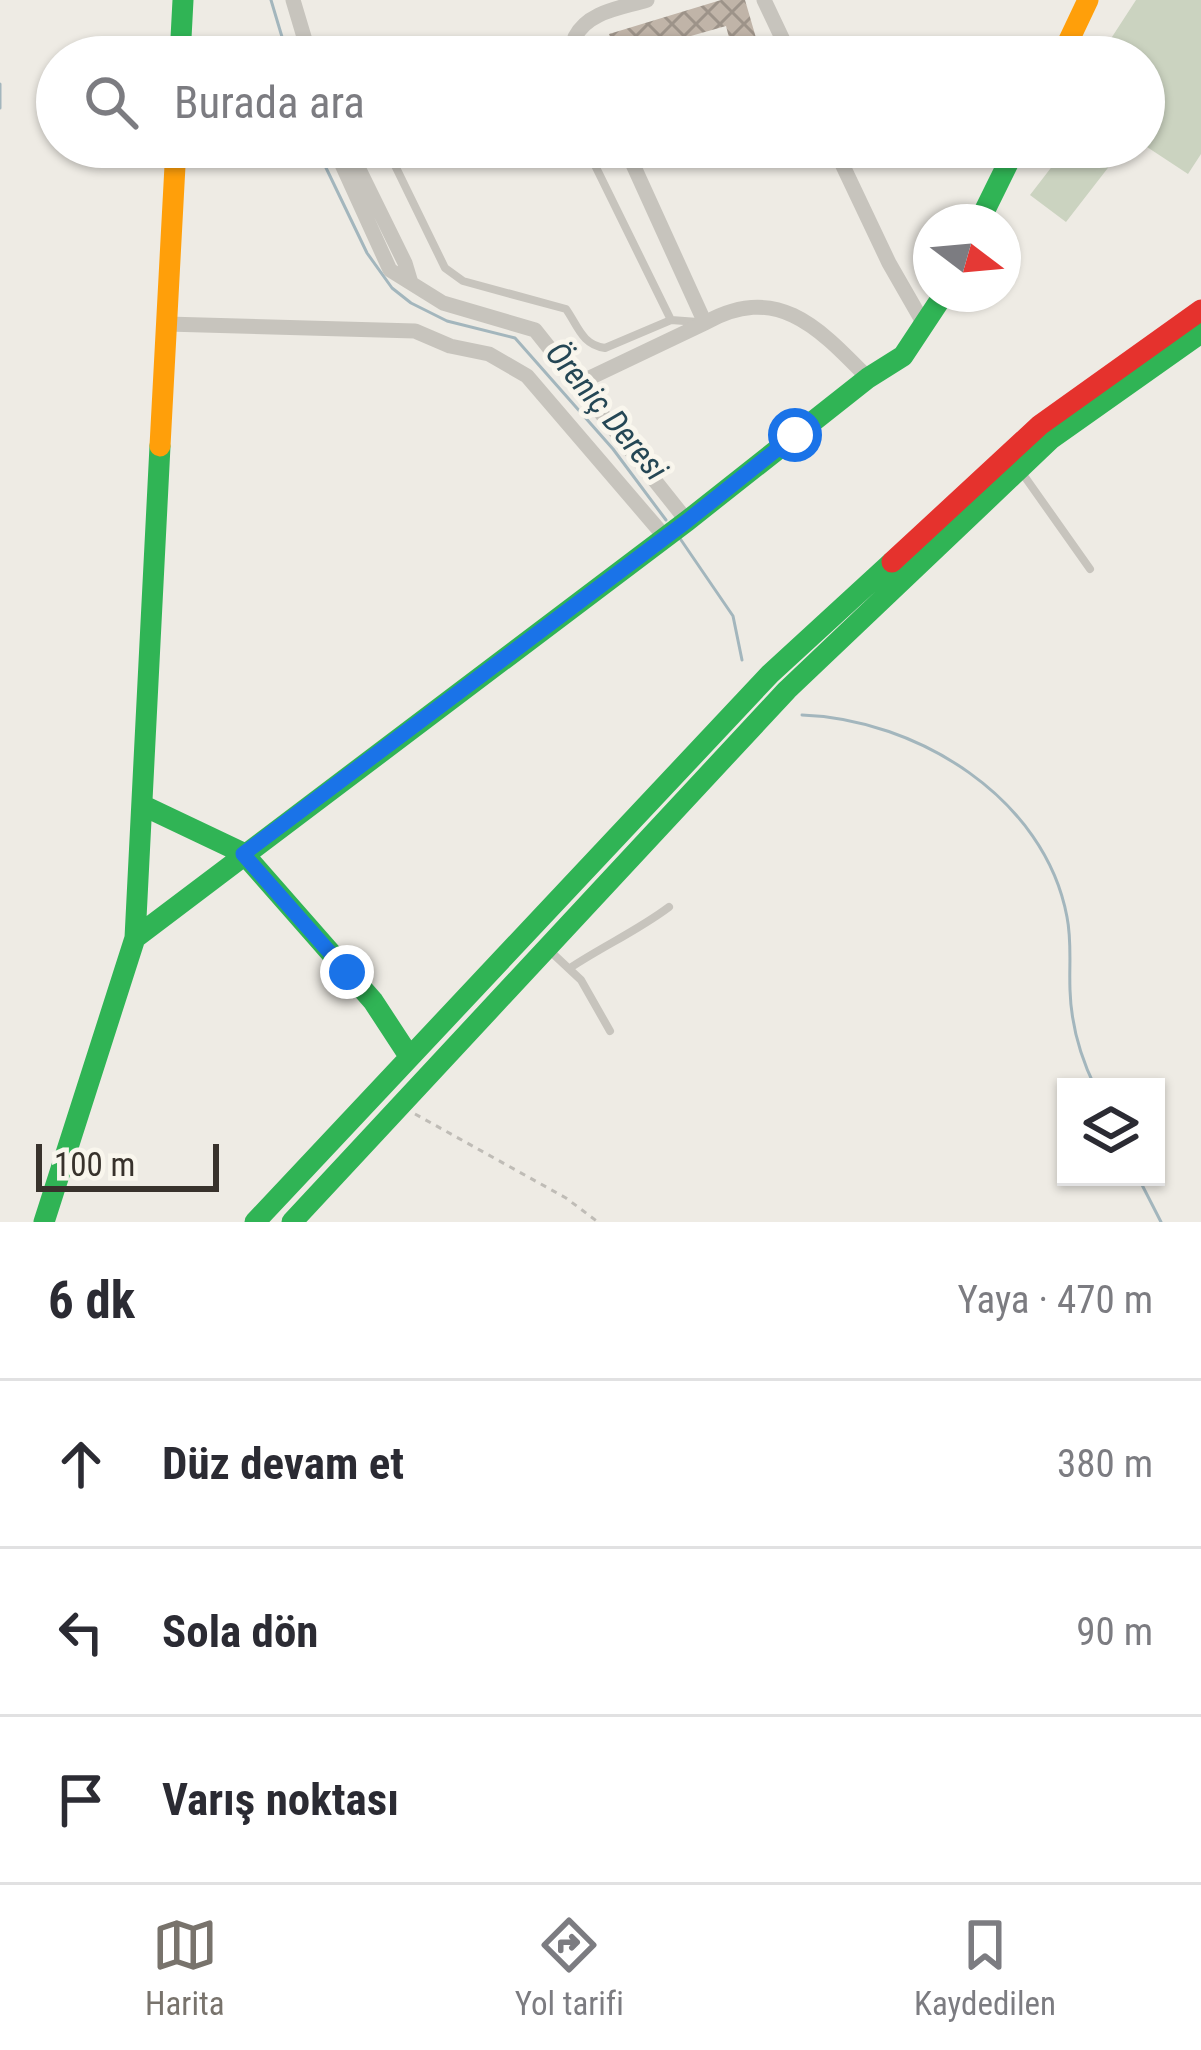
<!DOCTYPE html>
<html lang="tr">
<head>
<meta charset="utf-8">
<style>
  :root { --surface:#fff; --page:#f7f7f7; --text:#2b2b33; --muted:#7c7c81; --line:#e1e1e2; --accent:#78736c }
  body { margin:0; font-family:"Roboto Condensed",sans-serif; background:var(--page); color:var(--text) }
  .controls { position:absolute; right:36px; bottom:36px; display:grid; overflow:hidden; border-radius:0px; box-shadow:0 3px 9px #0004 }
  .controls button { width:108px; height:108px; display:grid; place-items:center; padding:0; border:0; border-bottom:3px solid var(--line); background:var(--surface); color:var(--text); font:60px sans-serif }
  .compass { position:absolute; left:913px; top:204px; width:108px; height:108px; border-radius:50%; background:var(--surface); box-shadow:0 3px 9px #0004; rotate:106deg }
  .scale { position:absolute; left:36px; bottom:30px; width:183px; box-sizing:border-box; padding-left:12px; border:6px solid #38322c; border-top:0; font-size:33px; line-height:42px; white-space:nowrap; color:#38322c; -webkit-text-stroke:9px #f9f6ed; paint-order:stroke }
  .stop { position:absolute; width:36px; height:36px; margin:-27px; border:9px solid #1a73e8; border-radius:50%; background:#fff }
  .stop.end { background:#1a73e8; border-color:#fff; box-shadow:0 3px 12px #0008 }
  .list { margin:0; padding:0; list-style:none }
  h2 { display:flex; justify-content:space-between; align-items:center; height:156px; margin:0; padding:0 48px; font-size:51px }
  h2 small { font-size:39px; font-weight:400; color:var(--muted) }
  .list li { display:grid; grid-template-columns:78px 1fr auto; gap:36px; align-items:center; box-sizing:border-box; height:168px; padding:0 48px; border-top:3px solid var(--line) }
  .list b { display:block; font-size:45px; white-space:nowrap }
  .list em { font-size:39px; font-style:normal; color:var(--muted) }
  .icon { flex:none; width:66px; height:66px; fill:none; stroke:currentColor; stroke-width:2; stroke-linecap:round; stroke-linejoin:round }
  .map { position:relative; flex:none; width:1201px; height:1222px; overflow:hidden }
  .search { position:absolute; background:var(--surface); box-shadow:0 3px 9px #0004; left:36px; right:36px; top:36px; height:132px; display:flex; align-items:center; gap:30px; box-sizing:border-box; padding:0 42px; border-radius:66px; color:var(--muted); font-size:45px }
  .sheet { height:660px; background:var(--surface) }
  nav { display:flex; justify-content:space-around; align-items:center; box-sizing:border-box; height:168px; border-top:3px solid var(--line); background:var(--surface); font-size:33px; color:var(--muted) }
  nav a { display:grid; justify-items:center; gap:6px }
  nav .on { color:var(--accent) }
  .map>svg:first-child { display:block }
  .pitch { fill:#cbd3c0 }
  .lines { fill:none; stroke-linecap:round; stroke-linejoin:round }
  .stream { stroke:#a3b6bd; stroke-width:3 }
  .building { fill:url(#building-cross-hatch) }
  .path { stroke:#bfbcb6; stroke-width:3; stroke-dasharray:6 6; stroke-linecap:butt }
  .lane { stroke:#c7c4bd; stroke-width:8 }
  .street { stroke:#c7c4bd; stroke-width:15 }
  .fast { stroke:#30b455; stroke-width:21 }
  .slow { stroke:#ff9f0a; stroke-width:21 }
  .jam { stroke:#e5322d; stroke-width:21 }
  .route { stroke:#1a73e8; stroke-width:15 }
  .labels { text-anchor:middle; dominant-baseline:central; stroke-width:10; stroke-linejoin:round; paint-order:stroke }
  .water-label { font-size:33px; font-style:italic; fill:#254755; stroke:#f9f6ed }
</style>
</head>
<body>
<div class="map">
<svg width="1201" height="1222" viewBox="0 0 1201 1222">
  <defs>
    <pattern id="building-cross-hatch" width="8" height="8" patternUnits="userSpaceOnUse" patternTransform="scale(3)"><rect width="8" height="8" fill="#c0b4a8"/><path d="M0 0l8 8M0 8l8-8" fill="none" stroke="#9d9389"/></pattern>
  </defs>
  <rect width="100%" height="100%" fill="#eeebe4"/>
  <path class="pitch" d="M1136,0h65v154l-13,20 -44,-29v-88h-45z
    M1067,147h49l5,4 -55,71 -36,-27z"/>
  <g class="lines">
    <path class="stream" d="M271,0l17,57
      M0,84v24
      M316,147l51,106 25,35 19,15 36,18 68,17 98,111 53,71
      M679,537l54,79 9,44
      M802,715c115,4 243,83 265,202 5,25 2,48 3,73 1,35 10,66 25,97
      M1138,1177l23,45"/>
  </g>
  <path class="building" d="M721,0h24l16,55 -27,2 -8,-31 -109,31 -8,-23z"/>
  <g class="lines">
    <path class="path" d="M415,1114l151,84 32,24"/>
    <path class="lane" d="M491,57l32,-10 15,10
      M386,147l59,121 18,13 103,28c12,17 16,36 39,39l66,-28 27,2
      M586,147l85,173
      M1020,470l70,99
      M550,951l31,29 29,51
      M570,968c33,-22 67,-37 99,-61"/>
    <path class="street" d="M293,0l17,57
      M764,0l27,57
      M582,57l-7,-20c13,-26 47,-29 72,-37
      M334,147l56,123 53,33 92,27 152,191
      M348,147l57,116 6,20
      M625,147l80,176c72,-41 114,5 163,55
      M834,147l55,116 35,61
      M167,324l248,7 35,15 39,8 38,22 138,161
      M579,383l126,-60"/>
    <path class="fast" d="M180,57l3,-57
      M979,222l37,-75
      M144,806l99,47 130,148 36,55
      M135,938l552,-417 181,-143 35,-22 41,-62
      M44,1222l91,-284 25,-492
      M255,1222l515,-548 122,-112
      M292,1222l495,-532 264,-251 150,-106"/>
    <path class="slow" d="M1061,57l27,-57
      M160,446l16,-299"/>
    <path class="jam" d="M892,562l148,-137 161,-115"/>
  </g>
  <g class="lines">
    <path class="route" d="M347,972l-104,-118 444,-333 108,-86"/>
  </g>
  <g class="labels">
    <g class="water-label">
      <text transform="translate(607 411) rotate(50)">Öreniç Deresi</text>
    </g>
  </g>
</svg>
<div class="controls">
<button><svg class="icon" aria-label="layers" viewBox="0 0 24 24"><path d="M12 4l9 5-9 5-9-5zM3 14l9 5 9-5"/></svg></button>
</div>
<svg class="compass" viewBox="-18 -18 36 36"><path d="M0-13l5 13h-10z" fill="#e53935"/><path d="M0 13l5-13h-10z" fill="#7c7c81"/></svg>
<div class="scale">100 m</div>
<div class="stop" style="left:795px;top:435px"></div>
<div class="stop end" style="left:347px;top:972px"></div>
<div class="search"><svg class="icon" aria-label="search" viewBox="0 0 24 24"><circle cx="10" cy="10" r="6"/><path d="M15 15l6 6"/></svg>Burada ara</div>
</div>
<section class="sheet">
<h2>6 dk<small>Yaya · 470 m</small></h2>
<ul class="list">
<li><svg class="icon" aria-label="ahead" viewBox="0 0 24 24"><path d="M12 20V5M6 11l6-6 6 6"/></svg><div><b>Düz devam et</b></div><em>380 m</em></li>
<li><svg class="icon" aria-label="left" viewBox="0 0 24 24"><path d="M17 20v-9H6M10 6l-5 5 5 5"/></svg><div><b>Sola dön</b></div><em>90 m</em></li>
<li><svg class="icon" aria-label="arrive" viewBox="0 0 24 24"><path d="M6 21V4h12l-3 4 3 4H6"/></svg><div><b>Varış noktası</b></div></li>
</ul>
</section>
<nav>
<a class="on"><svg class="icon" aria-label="map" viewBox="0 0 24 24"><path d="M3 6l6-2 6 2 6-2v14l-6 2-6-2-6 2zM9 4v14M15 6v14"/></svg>Harita</a>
<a><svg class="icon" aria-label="directions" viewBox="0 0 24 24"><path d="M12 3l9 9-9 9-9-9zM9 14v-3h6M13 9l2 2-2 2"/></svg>Yol tarifi</a>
<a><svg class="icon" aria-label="saved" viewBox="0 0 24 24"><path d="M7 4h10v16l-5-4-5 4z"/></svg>Kaydedilen</a>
</nav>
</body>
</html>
